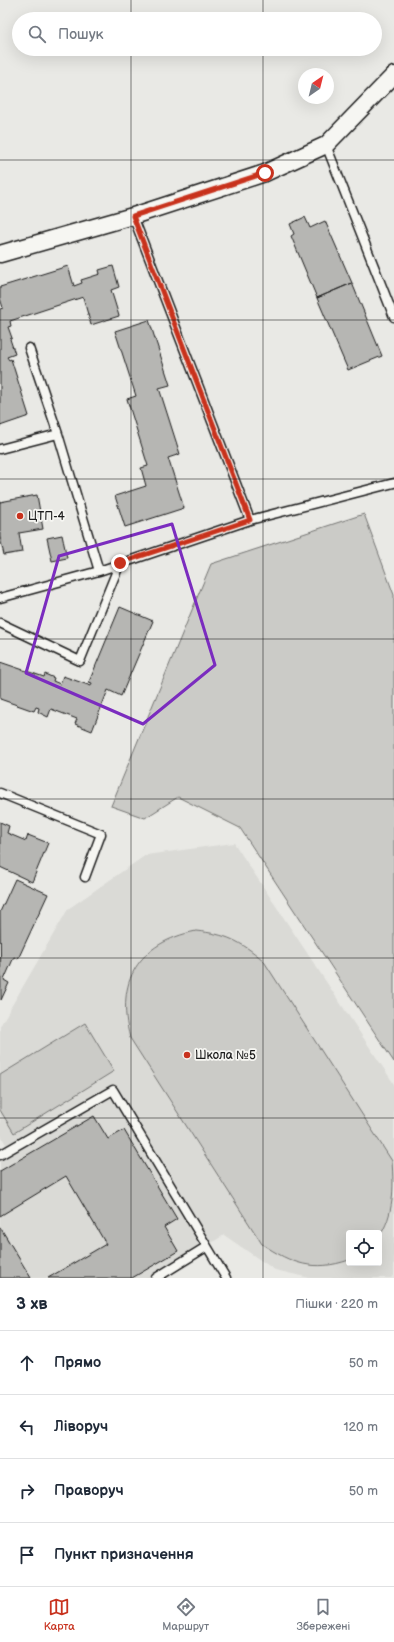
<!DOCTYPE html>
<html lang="uk">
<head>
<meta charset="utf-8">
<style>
  :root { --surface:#fff; --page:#f6f6f7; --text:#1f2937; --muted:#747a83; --line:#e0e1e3; --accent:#c8321e }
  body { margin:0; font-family:"Balsamiq Sans",sans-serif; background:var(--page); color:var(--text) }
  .controls { position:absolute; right:12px; bottom:12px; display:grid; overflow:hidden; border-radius:4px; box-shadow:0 4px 16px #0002 }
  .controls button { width:36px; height:36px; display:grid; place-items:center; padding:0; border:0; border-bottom:1px solid var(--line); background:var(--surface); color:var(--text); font:20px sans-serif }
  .compass { position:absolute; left:298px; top:68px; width:36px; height:36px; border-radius:50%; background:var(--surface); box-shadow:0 4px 16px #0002; rotate:35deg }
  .stop { position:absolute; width:12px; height:12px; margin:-9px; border:3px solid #c8321e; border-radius:50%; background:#fff }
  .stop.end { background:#c8321e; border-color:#fff; box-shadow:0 1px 4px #0008 }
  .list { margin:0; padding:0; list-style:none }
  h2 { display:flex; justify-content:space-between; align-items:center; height:52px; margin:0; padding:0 16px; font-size:17px }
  h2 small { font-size:13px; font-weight:400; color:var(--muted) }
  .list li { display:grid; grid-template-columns:26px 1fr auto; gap:12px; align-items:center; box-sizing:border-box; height:64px; padding:0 16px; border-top:1px solid var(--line) }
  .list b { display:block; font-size:15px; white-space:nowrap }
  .list em { font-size:13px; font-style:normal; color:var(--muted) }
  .icon { flex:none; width:22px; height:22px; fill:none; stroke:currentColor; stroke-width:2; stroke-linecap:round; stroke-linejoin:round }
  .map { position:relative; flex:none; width:394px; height:1278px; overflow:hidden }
  .search { position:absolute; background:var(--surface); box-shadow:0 4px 16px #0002; left:12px; right:12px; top:12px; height:44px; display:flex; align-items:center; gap:10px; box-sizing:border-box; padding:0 14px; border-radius:22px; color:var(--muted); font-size:15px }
  .sheet { height:308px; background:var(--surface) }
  nav { display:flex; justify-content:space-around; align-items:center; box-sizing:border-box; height:56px; border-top:1px solid var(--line); background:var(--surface); font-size:11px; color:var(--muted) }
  nav a { display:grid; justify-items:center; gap:2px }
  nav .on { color:var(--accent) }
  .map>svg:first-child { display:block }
  .built { fill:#dadad6; fill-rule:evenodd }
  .green { fill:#cbcbc7; stroke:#747472 }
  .building { fill:#b6b6b3; stroke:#1c1c1c }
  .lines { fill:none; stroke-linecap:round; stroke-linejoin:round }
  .service-casing { stroke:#1c1c1c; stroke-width:11 }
  .minor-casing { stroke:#1c1c1c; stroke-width:19 }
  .service { stroke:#f6f6f2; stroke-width:8 }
  .minor { stroke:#f6f6f2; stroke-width:16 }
  .route { stroke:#c8321e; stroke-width:5 }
  .marked { fill:none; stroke:#7b2cbf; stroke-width:3; stroke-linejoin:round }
  .grid { fill:none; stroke:#1c1c1c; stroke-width:1; stroke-opacity:0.55 }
  .poi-dot { fill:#c8321e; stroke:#f6f6f2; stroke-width:1.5 }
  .labels { text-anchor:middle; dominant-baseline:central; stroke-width:3.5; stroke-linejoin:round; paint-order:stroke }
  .poi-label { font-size:12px; fill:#1c1c1c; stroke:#f6f6f2; text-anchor:start }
</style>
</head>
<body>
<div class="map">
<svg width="394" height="1278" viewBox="0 0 394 1278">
  <rect width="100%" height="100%" fill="#e9e9e5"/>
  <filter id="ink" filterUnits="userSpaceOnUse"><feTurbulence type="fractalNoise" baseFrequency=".025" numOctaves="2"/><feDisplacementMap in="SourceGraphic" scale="8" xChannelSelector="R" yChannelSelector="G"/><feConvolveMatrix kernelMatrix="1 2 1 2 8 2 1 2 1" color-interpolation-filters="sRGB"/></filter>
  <g filter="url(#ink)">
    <path class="built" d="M234,843l160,241v192l-3,2h-81l-35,-8 -51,-35 -68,43h-156v-125l8,-5 -8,-14v-108l68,-117 78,-54zM349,1233h30v30h-30z"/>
    <path class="green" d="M364,514l30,81v467l-154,-234 -62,-31 -33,21 -34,-12 100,-242z
      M196,931c30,3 44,10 67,29l129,201c2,27 2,54 -13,76v-4h-30v27c-35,12 -57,4 -87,-16l-132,-206c-15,-57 8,-95 66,-107z
      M85,1023l29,48 -100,62 -14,-23v-35z"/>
    <path class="building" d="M305,217l5,11 15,-7 27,62 -35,15 -26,-62 3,-2 -4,-10z
      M68,266l6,20 8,-3 -1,-3 19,-6 -1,-4 14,-4 6,21 -8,3 8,26 -28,9 -8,-28 -73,24 1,5 -3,1 4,11 -2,1 5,15 -8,3 2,3 2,-1 18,57 -29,10v-117l3,-1 -3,-10v-11z
      M352,283l30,73 -34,14 -31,-72z
      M149,320l21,65 -11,3 21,66 -12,4 16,50 -59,19 -10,-31 31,-10 -5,-18 7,-2 -21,-67 9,-3 -21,-65z
      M37,495l6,34 -24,4 3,19 -18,3 -4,-18v-35z
      M62,535l5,23 -15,3 -5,-23z
      M120,607l33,14 -32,75 -13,-6 -16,41 -17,-7 2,-5 -26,-10 -3,8 -10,-5 1,-4 -3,-1 -2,4 -34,-12v-37l44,15 1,-3 9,4 -1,3 7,3 3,-8 28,10 1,-3 -3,-1z
      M0,822l9,4 -2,7 19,8 2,-6 20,8 -16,39 -32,-15z
      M15,879l33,15 -30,65 -4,-2 -10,23 5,3 -8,17 -1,-88z
      M94,1116l14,23 16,-9 53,89 -13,8 14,24 -46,27h-84l58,-34 -40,-68 -66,40v-45z
      M0,1227l31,51h-31z"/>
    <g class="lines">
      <defs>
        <path id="service" d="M326,145l68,172
          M133,216l117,304
          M29,348l29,86 41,137
          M0,449l58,-15
          M0,598l99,-27 151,-51 144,-37
          M0,623l80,38 40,-98
          M0,793l101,41 -16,43
          M0,1155l113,-65 113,188
          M156,1278l50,-31"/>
        <path id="minor" d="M0,254l133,-38 132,-43 61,-28 68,-70"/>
      </defs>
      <use href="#service" class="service-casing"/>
      <use href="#minor" class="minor-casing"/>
      <use href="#service" class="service"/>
      <use href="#minor" class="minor"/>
    </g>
  </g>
  <g class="lines" filter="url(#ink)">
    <path class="route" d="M120,563l130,-43 -117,-304 132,-43"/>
  </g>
  <path class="marked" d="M172,524l43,141 -72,59 -117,-51 33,-117z"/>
  <path class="grid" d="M131,0v19M263,0v19M131,49v1229M263,49v1229M0,160h394M0,320h394M0,479h394M0,639h394M0,799h394M0,958h394M0,1118h394"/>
  <g class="poi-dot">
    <circle cx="20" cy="516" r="4"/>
    <circle cx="187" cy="1055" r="4"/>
  </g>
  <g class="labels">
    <g class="poi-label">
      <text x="28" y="516">ЦТП-4</text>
      <text x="195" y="1055">Школа №5</text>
    </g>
  </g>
</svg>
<div class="controls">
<button><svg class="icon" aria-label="locate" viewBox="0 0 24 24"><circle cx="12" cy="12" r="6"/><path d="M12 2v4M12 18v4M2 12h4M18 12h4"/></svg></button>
</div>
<svg class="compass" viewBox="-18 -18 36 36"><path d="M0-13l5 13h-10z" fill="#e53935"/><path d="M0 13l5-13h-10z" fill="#747a83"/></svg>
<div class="stop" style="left:265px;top:173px"></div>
<div class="stop end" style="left:120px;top:563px"></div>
<div class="search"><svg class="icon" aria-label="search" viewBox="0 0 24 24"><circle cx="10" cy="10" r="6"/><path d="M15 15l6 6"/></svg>Пошук</div>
</div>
<section class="sheet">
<h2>3 хв<small>Пішки · 220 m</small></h2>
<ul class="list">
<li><svg class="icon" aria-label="ahead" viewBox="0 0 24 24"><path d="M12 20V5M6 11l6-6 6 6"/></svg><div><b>Прямо</b></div><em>50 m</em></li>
<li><svg class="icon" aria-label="left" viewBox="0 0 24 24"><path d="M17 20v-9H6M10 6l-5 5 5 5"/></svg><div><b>Ліворуч</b></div><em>120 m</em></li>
<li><svg class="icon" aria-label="right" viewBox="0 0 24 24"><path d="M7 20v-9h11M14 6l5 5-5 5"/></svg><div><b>Праворуч</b></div><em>50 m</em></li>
<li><svg class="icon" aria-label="arrive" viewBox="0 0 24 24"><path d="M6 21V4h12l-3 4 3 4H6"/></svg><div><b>Пункт призначення</b></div></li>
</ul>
</section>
<nav>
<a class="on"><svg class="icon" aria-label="map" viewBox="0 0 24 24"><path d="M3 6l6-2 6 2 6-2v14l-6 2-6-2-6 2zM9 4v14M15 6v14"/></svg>Карта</a>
<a><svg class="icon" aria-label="directions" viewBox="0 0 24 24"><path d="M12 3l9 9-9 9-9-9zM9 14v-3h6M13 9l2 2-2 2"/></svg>Маршрут</a>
<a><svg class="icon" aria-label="saved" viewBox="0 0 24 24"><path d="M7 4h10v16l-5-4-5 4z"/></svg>Збережені</a>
</nav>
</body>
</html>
